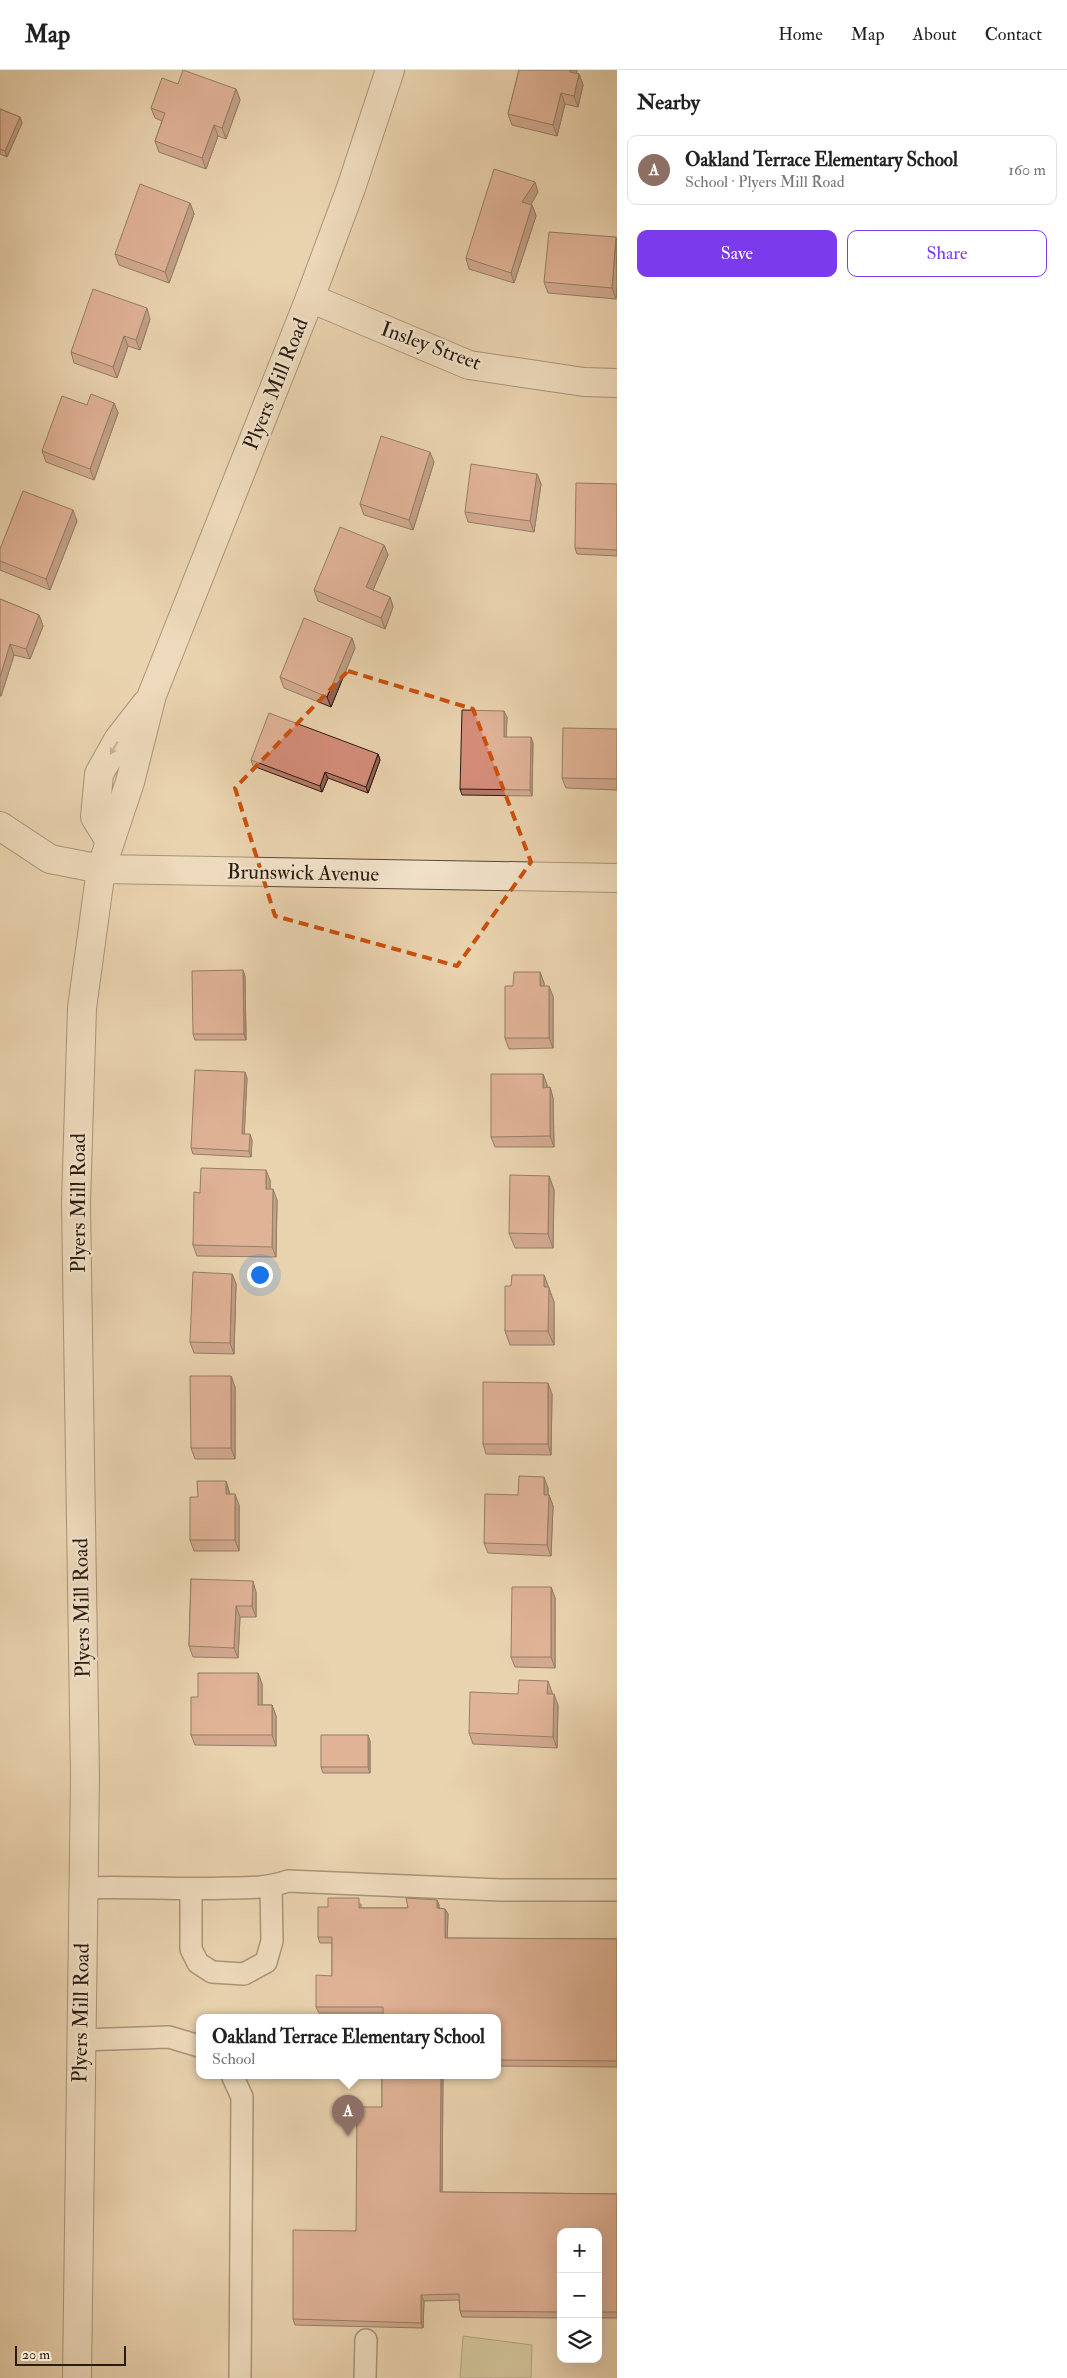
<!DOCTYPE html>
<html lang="en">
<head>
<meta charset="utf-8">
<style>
  :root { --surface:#fff; --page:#f2f2f2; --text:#222; --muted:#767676; --line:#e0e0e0; --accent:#7c3aed }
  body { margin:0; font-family:"IM FELL Double Pica",serif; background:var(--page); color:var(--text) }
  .controls { position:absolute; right:15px; bottom:15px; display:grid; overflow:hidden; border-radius:10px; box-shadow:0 5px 20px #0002 }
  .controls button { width:45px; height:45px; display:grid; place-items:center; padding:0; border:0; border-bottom:1px solid var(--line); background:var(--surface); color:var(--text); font:25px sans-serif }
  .scale { position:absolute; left:15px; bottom:12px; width:111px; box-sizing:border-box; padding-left:5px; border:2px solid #291b10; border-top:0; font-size:14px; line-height:18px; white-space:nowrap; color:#291b10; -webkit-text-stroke:4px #f1e2ca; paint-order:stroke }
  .you { position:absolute; left:259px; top:1204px; width:18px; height:18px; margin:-12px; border:4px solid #fff; border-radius:50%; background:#1a73e8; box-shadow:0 0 0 8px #1a73e833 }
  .badge { display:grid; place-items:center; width:32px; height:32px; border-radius:50%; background:var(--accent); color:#fff; font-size:16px; font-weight:700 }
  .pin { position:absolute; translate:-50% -41px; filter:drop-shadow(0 1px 2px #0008) }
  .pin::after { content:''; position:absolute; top:26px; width:18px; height:15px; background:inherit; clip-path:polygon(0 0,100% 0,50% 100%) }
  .popup { position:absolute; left:196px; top:1944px; width:305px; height:65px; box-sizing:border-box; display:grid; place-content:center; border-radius:10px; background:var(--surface); filter:drop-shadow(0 1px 4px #0005); font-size:16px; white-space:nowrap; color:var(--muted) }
  .popup b { font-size:19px; color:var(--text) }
  .popup::after { content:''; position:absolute; left:50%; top:100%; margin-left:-10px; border:10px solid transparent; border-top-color:var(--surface) }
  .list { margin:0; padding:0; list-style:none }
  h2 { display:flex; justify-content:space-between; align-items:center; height:65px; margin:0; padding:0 20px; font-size:21px }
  h2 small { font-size:16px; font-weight:400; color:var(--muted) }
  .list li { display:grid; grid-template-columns:32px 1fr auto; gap:15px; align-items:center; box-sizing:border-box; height:70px; margin:0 10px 10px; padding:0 10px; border:1px solid var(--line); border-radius:10px }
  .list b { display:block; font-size:19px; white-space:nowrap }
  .list p { margin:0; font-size:16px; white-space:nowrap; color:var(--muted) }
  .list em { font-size:16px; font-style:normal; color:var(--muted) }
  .actions { display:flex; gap:10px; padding:15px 20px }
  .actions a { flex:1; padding:11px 0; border:1px solid var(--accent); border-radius:10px; text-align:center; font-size:18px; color:var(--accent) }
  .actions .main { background:var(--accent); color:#fff }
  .icon { flex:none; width:28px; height:28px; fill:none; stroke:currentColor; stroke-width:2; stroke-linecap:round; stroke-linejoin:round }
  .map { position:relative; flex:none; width:617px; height:2308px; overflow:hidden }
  header { display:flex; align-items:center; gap:30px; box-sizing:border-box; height:70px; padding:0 25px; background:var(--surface); border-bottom:1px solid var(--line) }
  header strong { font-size:24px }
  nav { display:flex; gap:28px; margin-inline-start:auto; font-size:18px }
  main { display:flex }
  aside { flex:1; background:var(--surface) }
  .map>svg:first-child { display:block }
  .green { fill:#babb88; stroke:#726b4c }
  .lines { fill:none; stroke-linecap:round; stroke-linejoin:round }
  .service-casing { stroke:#594938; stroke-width:24 }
  .minor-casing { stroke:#594938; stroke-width:30 }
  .tertiary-casing { stroke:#594938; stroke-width:30 }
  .service { stroke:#f1e2ca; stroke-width:21 }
  .minor { stroke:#f1e2ca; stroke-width:28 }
  .tertiary { stroke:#f1e2ca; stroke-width:28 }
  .wall { fill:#b67968; stroke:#291b10 }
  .shaded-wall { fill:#946355; stroke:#291b10 }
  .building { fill:#d48d79; stroke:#291b10 }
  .oneway { fill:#978876 }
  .marked { fill:none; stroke:#cb500d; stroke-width:4; stroke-dasharray:10 6; stroke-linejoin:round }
  .labels { text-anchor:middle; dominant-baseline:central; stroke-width:5; stroke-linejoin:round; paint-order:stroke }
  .street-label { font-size:21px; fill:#291b10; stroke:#f1e2ca }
</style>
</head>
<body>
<header>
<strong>Map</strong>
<nav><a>Home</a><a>Map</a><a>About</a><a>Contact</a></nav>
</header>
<main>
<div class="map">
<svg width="617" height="2308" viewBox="0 0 617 2308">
  <rect width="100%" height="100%" fill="#e9d2ae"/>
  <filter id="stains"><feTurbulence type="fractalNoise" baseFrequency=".004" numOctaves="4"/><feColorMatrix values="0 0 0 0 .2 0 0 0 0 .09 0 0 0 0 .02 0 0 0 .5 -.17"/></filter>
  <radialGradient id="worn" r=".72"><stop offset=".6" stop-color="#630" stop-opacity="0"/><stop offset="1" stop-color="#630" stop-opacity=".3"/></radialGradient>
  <path class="green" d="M463,2266l69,9 -1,33h-71z"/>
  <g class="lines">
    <defs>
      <path id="service" d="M82,1818c49,-2 97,2 146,0 21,0 40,0 60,-7l212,9h117
        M191,1819v60l7,14 14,9 32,2 22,-12 6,-21 -1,-54
        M81,1970l88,-3 30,9
        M232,2005l10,22 -2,281
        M365,2308l1,-38"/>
      <path id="minor" d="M310,228l159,67 115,17 33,1
        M0,756l50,33 51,10"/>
      <path id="tertiary" d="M110,771l-15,-24 4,-43 19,-34 28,-36
        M101,799l516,9
        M77,2308l8,-601 -9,-574 6,-195 19,-139 29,-87 22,-87 158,-397 41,-110 39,-118"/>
    </defs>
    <use href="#service" class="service-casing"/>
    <use href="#minor" class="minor-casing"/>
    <use href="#tertiary" class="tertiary-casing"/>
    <use href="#service" class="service"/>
    <use href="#minor" class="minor"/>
    <use href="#tertiary" class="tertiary"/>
  </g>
  <path class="wall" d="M519,0h58l-1,3 3,1 4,11 -5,22 -13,-3 -8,32 -45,-11 -4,-11z
    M178,14l58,5 4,11 -14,39 -8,-3 -12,33 -47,-17 -4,-11 7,-20 -7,-3 -4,-10z
    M0,39l20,8 2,6 -15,34 -7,-3z
    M538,122l-7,12 1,1 4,11 -22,67 -45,-14 -3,-11z
    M190,133l4,11 -25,69 -50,-18 -4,-11z
    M617,169v46l-1,14 -68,-6 -4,-11z
    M150,249l-10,31 -12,-4 -11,32 -43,-15 -3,-11z
    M114,333l4,10 -24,67 -48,-18 -4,-11 45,-46z
    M434,392l-21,68 -49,-15 -4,-11z
    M537,404l4,10 -7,48 -66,-10 -3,-10z
    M617,414v72l-40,-2 -2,-6z
    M77,451l-27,69 -50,-20v-21z
    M384,475l4,10 -15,35 17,7 3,10 -8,22 -67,-28 -4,-11z
    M0,529l39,16 4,11 -13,33 -16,-4 -13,41h-1z
    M352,568l3,10 -24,59 -47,-19 -4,-11z
    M507,647l-1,20 27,6 -1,53 -70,-1 -2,-6z
    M617,659v61l-51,-2 -4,-10z
    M378,684l2,6 -12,33 -40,-15 -6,14 -69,-26 -2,-6z
    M540,902l4,11v3l9,10v52l-44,1 -4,-11 8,-52z
    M245,906l1,64h-51l-2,-6z
    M543,1004l4,11v3l3,-1 3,11 1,49h-59l-4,-10z
    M247,1008l-3,56 8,6 -1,17 -58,-3 -2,-6z
    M549,1106l5,14 -1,58h-38l-6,-15z
    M270,1110v9l7,11 -1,57 -79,-1 -4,-11 7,-52z
    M232,1204l4,10 -2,70 -40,-1 -4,-11z
    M544,1205l10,27v43h-44l-5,-14 6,-45z
    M231,1306l4,11v72h-40l-4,-11z
    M552,1324l-1,61 -65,-1 -3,-10z
    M226,1411l4,13 9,11v46h-45l-4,-11z
    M548,1418v7h1l4,11 -2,50 -63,-3 -4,-10 34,-48z
    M191,1509l65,13v25h-16l-2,41 -45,-1 -4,-11z
    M551,1517l4,11v70l-40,-1 -4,-10z
    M258,1603l4,11v21h10l4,11v30l-81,-1 -4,-10 7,-38z
    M552,1622v2l6,11 -1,43 -84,-4 -4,-11 49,-39z
    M370,1671v32h-47l-2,-6z
    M437,1830l2,5v3l6,1 3,5 -1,24 170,1v128l-120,-1v-49l-114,-4h-64l-3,-6 16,-31v-33h-12l-2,-6 10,-30 33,-3v4h47z
    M382,2005h61l-1,117 175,2v124h-19v-86h-37v86l-99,-1 -2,-6 -1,-11 -35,1 -1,27 -128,-3 -2,-6 63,-88 26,-124z"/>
  <path class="shaded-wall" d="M570,0h7l-3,13 -4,-11z
    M579,4l4,11 -5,22 -4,-11z
    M236,19l4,11 -14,39 -4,-11z
    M561,23l4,11 -8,32 -4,-11z
    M20,47l2,6 -15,34 -2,-6z
    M214,55l4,11 -12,33 -4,-11z
    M535,112l3,10 -12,21 -4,-11z
    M190,133l4,11 -25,69 -4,-11z
    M532,135l4,11 -22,67 -3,-10z
    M616,167l1,48 -1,14 -4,-11z
    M147,238l3,11 -10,31 -4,-10z
    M124,266l4,10 -11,32 -4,-11z
    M114,333l4,10 -24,67 -4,-11z
    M430,382l4,10 -21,68 -4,-10z
    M537,404l4,10 -7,48 -4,-11z
    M73,440l4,11 -27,69 -4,-11z
    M384,475l4,10 -18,42 -4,-10z
    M390,527l3,10 -8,22 -4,-11z
    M39,545l4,11 -13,33 -4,-10z
    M352,568l3,10 -24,59 -4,-10z
    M10,574l4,11 -13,41 -1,-3v-16z
    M504,641l3,6 -1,26 -2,-6z
    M531,667l2,6 -1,53 -2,-6z
    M378,684l2,6 -12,33 -2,-6z
    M325,702l3,6 -6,14 -2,-6z
    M243,900l2,6 1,64 -2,-6z
    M540,902l4,11v13l-4,-10z
    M549,916l4,10v52l-4,-10z
    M245,1002l2,6 -3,61 -2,-5z
    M543,1004l4,11v13l-4,-10z
    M550,1017l3,11 1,49 -4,-11z
    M250,1064l2,6 -1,17 -2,-6z
    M266,1100l4,10v20l-4,-11z
    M549,1106l5,14 -1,58 -5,-14z
    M273,1119l4,11 -1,57 -4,-10z
    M232,1204l4,10 -2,70 -4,-11z
    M544,1205l10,27v43l-6,-14 -4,-44z
    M231,1306l4,11v72l-4,-11z
    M548,1313l4,11 -1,61 -3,-11z
    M544,1407l4,11v18l-4,-11z
    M226,1411l3,11 1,13 -4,-11z
    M235,1424l4,11v46l-4,-11z
    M549,1425l4,11 -2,50 -4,-11z
    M253,1511l3,11v25l-4,-11z
    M551,1517l4,11v70l-4,-11z
    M236,1536l4,11 -2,41 -4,-10z
    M258,1603l4,11v32l-4,-11z
    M548,1611l4,11 -1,13 -4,-11z
    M554,1624l4,11 -1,43 -4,-11z
    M272,1635l4,11v30l-4,-11z
    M368,1665l2,6v32l-2,-6z
    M437,1830l2,5v9l-2,-6z
    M445,1839l3,5 -1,29 -2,-5z
    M441,2005h2l-1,123 -2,-6z
    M421,2225l3,6 -1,27 -2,-5z"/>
  <path class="building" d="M183,0l53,19 -14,39 -8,-3 -12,33 -47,-17 10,-28 -14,-5 11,-30 16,6z
    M519,0h51v2l9,2 -5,22 -13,-3 -8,32 -45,-11z
    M0,39l20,8 -15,34 -5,-2z
    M494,99l41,13 -13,20 10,3 -21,68 -45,-15z
    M140,114l50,19 -25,69 -50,-18z
    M549,162l67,5 -4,51 -68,-6z
    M93,219l54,19 -11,32 -12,-4 -11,31 -42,-15z
    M91,324l23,9 -24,66 -48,-18 20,-55 25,9z
    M381,366l49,16 -21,68 -49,-16z
    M471,394l66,10 -7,47 -65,-9z
    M576,413l41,1v66l-42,-2z
    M23,421l50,19 -27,69 -46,-18v-12z
    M340,457l44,18 -18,42 24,10 -9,21 -67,-28z
    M0,529l39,16 -13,34 -16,-5 -10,33z
    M304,548l48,20 -25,59 -47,-20z
    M462,640l42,1v26h27l-1,53 -70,-1z
    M269,643l109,41 -12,33 -41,-15 -5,14 -69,-26z
    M563,658l54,1v50l-55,-1z
    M243,900l1,64h-51l-1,-63z
    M514,902h26v14h9v52h-44v-52h8z
    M195,1000l50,2 -3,62h8l-1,17 -58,-3z
    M491,1004h52v14l7,-1v49l-59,1z
    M201,1098l65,2v19h7l-1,58 -79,-2 1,-53 6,1z
    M510,1105l39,1 -1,58 -39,-1z
    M193,1202l39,2 -2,69 -40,-1z
    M512,1205h32v12h5l-1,44h-43v-45h6z
    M190,1306h41v72h-40z
    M483,1312l65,1v61h-65z
    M519,1406l25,1v18h5l-2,50 -63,-2 1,-49 33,1z
    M197,1411h29v13h9v46h-45v-43h8z
    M191,1509l62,2 -1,25h-16l-2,42 -45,-2z
    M512,1517h39v70h-40z
    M198,1603h60v32h14v30h-81v-38h7z
    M519,1610l29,1 -1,13h7l-1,43 -84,-4 1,-41 48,2z
    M321,1665h47v32h-47z
    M328,1828h31v10h49l-2,-10 31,2v8l8,1v29l172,1v122l-120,-1v-43h-114v-10h-67v-32l16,1v-39h-14v-30h10z
    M382,2005h59l-1,117 177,2v118h-19v-80h-37v80l-101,-1 -1,-17 -38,1v28l-128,-4v-89l63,1 1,-124h25z"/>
  <defs><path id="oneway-solid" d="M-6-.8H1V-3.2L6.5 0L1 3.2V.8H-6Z" transform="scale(1.25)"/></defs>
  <use class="oneway" href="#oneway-solid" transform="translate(114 678) rotate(120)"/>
  <path d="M0 0H617V2308H0ZM348,601l125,38 58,153 -74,104 -182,-50 -40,-128z" fill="#e9d2ae" fill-opacity=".55" fill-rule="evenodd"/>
  <path class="marked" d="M348,601l125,38 58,153 -74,104 -182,-50 -40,-128z"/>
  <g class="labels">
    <g class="street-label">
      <text transform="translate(431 276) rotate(20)">Insley Street</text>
      <text transform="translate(276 314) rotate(-68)">Plyers Mill Road</text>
      <text transform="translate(303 803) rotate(1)">Brunswick Avenue</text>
      <text transform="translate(78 1133) rotate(-90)">Plyers Mill Road</text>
      <text transform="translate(82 1538) rotate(-91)">Plyers Mill Road</text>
      <text transform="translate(81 1943) rotate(-89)">Plyers Mill Road</text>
    </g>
  </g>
  <rect width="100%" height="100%" filter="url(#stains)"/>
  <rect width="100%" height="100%" fill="url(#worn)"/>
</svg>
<div class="controls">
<button>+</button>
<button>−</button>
<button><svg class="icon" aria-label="layers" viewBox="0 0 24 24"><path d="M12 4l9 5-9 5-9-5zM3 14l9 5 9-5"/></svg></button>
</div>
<div class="scale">20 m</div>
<div class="you"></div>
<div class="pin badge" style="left:348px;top:2066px;background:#8d6e63">A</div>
<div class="popup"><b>Oakland Terrace Elementary School</b>School</div>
</div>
<aside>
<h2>Nearby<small></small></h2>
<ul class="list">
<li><span class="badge" style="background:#8d6e63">A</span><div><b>Oakland Terrace Elementary School</b><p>School · Plyers Mill Road</p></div><em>160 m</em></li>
</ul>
<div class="actions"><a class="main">Save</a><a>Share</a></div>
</aside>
</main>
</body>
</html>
